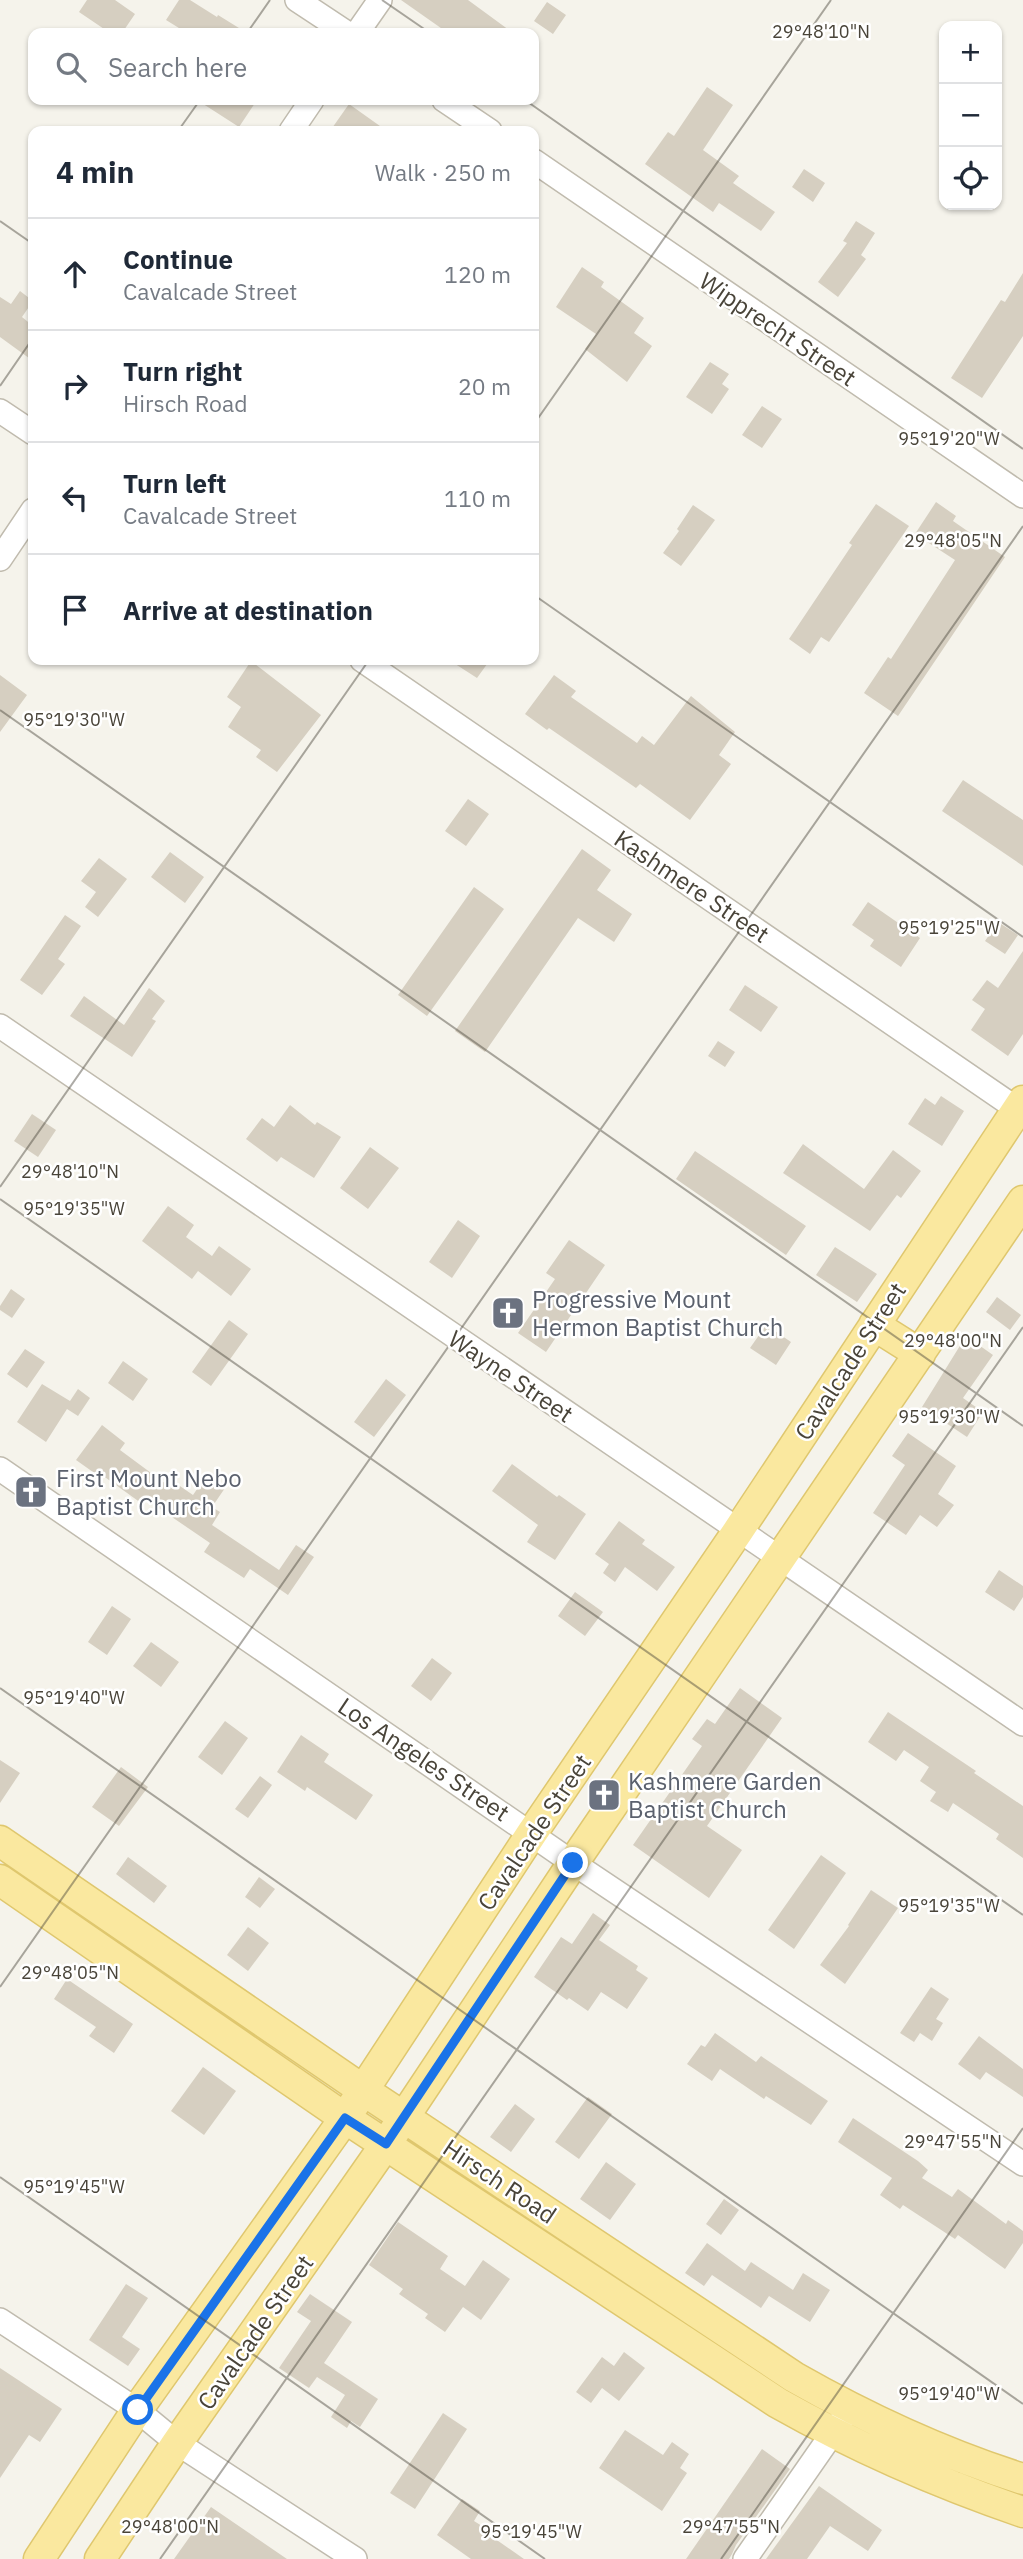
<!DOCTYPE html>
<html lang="en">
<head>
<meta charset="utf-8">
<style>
  :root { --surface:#fff; --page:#f2f2f3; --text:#1f2937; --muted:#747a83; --line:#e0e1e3 }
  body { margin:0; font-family:"IBM Plex Sans",sans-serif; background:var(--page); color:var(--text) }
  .controls { position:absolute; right:21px; top:21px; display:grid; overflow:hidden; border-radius:14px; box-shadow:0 2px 5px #0004 }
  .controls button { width:63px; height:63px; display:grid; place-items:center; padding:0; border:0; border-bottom:2px solid var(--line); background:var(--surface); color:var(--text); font:35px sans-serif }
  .stop { position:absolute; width:21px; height:21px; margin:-16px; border:5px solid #1a73e8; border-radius:50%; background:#fff }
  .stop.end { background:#1a73e8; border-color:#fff; box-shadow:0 2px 7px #0008 }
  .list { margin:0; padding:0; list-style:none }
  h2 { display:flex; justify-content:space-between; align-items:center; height:91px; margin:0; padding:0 28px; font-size:30px }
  h2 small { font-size:23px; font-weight:400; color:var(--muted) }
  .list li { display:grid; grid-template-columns:46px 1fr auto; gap:21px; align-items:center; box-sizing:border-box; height:112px; padding:0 28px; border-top:2px solid var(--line) }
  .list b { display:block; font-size:26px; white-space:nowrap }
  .list p { margin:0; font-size:23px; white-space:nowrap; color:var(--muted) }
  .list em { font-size:23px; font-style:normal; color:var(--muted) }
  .icon { flex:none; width:38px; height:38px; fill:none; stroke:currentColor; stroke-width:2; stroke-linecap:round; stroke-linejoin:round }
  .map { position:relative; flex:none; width:1023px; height:2559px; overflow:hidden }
  .search { position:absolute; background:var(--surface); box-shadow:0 2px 5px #0004; left:28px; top:28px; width:511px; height:77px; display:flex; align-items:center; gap:18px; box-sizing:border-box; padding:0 24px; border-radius:14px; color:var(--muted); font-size:26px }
  .panel { position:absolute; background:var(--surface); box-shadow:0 2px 5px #0004; left:28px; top:126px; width:511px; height:539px; border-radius:14px }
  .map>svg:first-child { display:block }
  .building { fill:#d6cfc1 }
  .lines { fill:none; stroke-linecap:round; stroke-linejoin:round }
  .minor-casing { stroke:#c0bbae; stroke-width:26 }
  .major-casing { stroke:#dfc76e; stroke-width:33 }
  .minor { stroke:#fff; stroke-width:23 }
  .major { stroke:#fae89f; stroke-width:30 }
  .route { stroke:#1a73e8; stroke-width:9 }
  .ticks { fill:none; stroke:#494439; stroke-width:2; stroke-opacity:0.45 }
  .labels { text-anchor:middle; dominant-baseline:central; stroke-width:5; stroke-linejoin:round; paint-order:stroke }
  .street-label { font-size:24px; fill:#494439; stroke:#fff }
  .worship-label { font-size:24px; fill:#5b616d; stroke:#fff; text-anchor:start }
  .ticks-label { font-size:18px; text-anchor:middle; fill:#494439; stroke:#fff; stroke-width:5; stroke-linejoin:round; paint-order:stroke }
</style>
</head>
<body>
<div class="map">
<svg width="1023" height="2559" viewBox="0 0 1023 2559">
  <rect width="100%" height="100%" fill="#f5f3eb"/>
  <path class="building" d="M87,0h28l20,14 -13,19h-12l-31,-21z
    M179,0h11l27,17 1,-2 29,18h-60l-21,-13z
    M401,0h67l45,33h-65z
    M547,2l19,13 -13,19 -19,-13z
    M707,87l26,18 -30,45 36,26 -6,7 42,29 -14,19 -42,-28 -6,9 -68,-48 23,-32 6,4z
    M197,100h60l-18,27z
    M349,104l38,27h-57z
    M804,169l21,14 -12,19 -21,-15z
    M856,221l19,12 -14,22 5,4 -28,38 -20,-15 29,-39 -4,-2z
    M582,267l22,15 -3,5 43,31 -10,15 18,13 -25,36 -42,-33 11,-15 -40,-27z
    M1023,273v63l-41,62 -31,-20 50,-78 4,2z
    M20,291l13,10 -11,16 11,9v35l-33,-24v-40l11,7z
    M710,362l19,12 -7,10 7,5 -17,25 -26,-17z
    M762,406l20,13 -20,29 -20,-13z
    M936,502l20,14 -3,5 52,36 -107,159 -34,-23 24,-36 3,2 64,-99 -40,-26z
    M876,504l33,22 -80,116 -8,-5 -11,17 -21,-15 63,-94 -3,-2z
    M693,505l22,15 -34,46 -18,-13 16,-22 -2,-2z
    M449,660h41l-13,18z
    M251,661l70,54 -44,57 -21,-15 5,-7 -33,-23 13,-20 -14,-10z
    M0,675l27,20 -27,37z
    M554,675l22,16 -5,6 66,46 5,-7 12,9 37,-49 44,36 -16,23 12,9 -41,56 -50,-36 -4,4 -87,-60 -2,2 -22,-16z
    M963,780l60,40v46l-81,-55z
    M468,799l21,15 -23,32 -21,-15z
    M582,849l29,21 -14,20 35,24 -18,28 -36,-24 -93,134 -30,-21z
    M170,852l34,25 -19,26 -34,-26z
    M99,858l28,21 -29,38 -13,-10 11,-15 -15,-11z
    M474,887l30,22 -77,107 -29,-21z
    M868,902l52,36 -19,29 -31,-21 4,-6 -22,-15z
    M65,915l16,11 -23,33 7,5 -23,31 -22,-15z
    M998,922l20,13 -13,19 -20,-13z
    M1023,951v83l-15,22 -37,-26 14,-21 -13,-9 15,-20 11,8z
    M745,985l33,22 -17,25 -32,-22z
    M149,988l16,13 -13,18 4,2 -24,36 -62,-41 14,-20 40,29z
    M718,1041l17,11 -10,15 -17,-11z
    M941,1096l23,15 -22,35 -34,-22 17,-26 10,7z
    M290,1105l25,20 2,-3 24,15 -27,41 -33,-21 -4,5 -31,-23 16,-21 12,9z
    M32,1114l24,16 -18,27 -24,-16z
    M803,1144l61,45 29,-39 28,21 -20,27 -4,-3 -27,36 -87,-58z
    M370,1147l29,21 -31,41 -28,-21z
    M695,1151l111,75 -20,29 -110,-76z
    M168,1206l26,19 -8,12 26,19 7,-10 32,23 -20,27 -33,-25 -6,8 -50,-38z
    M458,1220l22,16 -28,42 -23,-16z
    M569,1240l36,25 -59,87 -28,-19 37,-54 -9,-6z
    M835,1247l42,27 -20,28 -41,-27z
    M11,1289l14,10 -13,19 -12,-8v-4z
    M997,1297l24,18 -11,15 -24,-18z
    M229,1320l19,14 -37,52 -19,-14z
    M766,1325l25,17 -15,23 -26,-17z
    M966,1336l27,19 -30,43 20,14 -16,25 -45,-30z
    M25,1349l20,13 -18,26 -20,-14z
    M123,1361l25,18 -15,22 -25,-18z
    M386,1379l20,16 -32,42 -20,-15z
    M42,1384l28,17 8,-12 12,9 -12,18 -11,-7 -21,33 -29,-20z
    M102,1425l23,18 -5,7 50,37 4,-5 19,13 13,-19 19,12 -13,19 8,5 -8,13 67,45 17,-25 18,12 -26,38 -38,-26 -6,9 -40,-26 6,-9 -66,-45 -3,5 -39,-28 -2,2 -24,-17z
    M908,1433l48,33 -18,28 16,11 -17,22 -17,-12 -14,20 -33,-22 32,-48 -13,-9z
    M512,1464l45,33 2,-2 27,19 -31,46 -28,-18 11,-17 -46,-34z
    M619,1521l26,19 -3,4 33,23 -18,24 -32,-24 -10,15 -12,-9 6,-9 -14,-10z
    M999,1570l24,16v11l-9,14 -29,-19z
    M575,1592l28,20 -18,24 -27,-20z
    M112,1606l19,13 -24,36 -19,-13z
    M151,1642l28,20 -18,25 -28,-21z
    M432,1658l20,15 -21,28 -20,-15z
    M740,1688l42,30 -75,108 35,24 -33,48 -76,-53 69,-99 -10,-7 15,-20 8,5z
    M888,1712l88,59 -2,2 49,33v52l-27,-19 3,-5 -46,-31 -5,9 -18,-11 6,-9 -16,-11 9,-14 -25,-17 -8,11 -28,-19z
    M225,1721l23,17 -26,37 -24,-18z
    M301,1735l28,19 -5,8 49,33 -17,25 -49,-33 -2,4 -28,-19z
    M0,1760l20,13 -20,30z
    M121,1767l27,20 -29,39 -27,-19z
    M260,1776l12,9 -24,33 -13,-9z
    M821,1855l25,18 -52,76 -26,-19z
    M128,1857l39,29 -13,17 -38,-29z
    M259,1877l16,12 -15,19 -15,-11z
    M871,1890l27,18 -53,76 -25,-19 29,-39 -1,-1z
    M593,1913l17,12 -11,15 39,26 -2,4 12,8 -21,31 -26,-17 -13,19 -19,-13 -2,2 -33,-23 27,-40 11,7z
    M248,1927l21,16 -21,28 -21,-16z
    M67,1979l66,45 -19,29 -25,-17 7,-9 -42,-28z
    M931,1987l18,12 -13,20 7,4 -11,18 -12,-8 -6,9 -14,-9z
    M715,2033l41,29 5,-6 67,45 -17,24 -45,-29 -2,3 -44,-30 -8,12 -25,-17 14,-19 4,2z
    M979,2036l44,33v28l-37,-25 -6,8 -22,-16z
    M203,2067l33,24 -32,44 -33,-24z
    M588,2097l24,17 -33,45 -24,-17z
    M515,2104l20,15 -24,33 -21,-15z
    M853,2118l65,43 10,9 -6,8 30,19 6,-8 48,35 2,-4 15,11v12l-18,26 -47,-34 -3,4 -52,-34 -3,4 -20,-14 12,-17 -54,-36z
    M606,2162l30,22 -26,36 -30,-21z
    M724,2199l15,11 -18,25 -15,-11z
    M398,2222l50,34 -8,13 25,17 18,-26 27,19 -29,41 -18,-13 -18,25 -20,-14 3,-4 -29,-20 4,-5 -34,-24z
    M707,2243l38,28 6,-9 42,28 10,-17 27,17 -20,32 -41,-26 -8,12 -49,-33 -8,11 -19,-13z
    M126,2284l22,14 -26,39 18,12 -12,17 -39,-26z
    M310,2294l42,28 -28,41 54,36 -18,28 -9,-6 -4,7 -16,-11 14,-22 -28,-18 -8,11 -30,-20 32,-47 -14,-9z
    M624,2352l21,16 -26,33 -17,-13 -11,15 -15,-11 26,-35 12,9z
    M0,2368l62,41 -22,33 -11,-7 -29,43z
    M443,2413l24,16 -52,80 -25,-16z
    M625,2430l38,25 9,-13 17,12 -9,14 7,5 -25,38 -63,-43z
    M762,2449l28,20 -54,76 -4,9 -3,5h-43z
    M819,2486l63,44 -14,21 -38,-25 -23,33h-41z
    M462,2499l18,12 -6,10 19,12 -2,3 33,23h-53l-34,-24z
    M211,2507l76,52h-113z"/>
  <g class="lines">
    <defs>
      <path id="minor" d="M297,0l50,33
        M357,33l23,-33
        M444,100l46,31
        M291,131l21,-31
        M534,161l489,335
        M0,411l33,22
        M0,559l33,-49
        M362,660l661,453
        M0,1026l1023,698
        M0,1469l573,394 450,301
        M0,2320l137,90 40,33 178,116
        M745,2559l96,-138"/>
      <path id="major" d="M874,1325l46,29
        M0,1841l363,249 431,287c72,41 150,77 229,102
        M0,1880l345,238 433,285c78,44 160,80 245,109
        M39,2559l98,-149 208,-292 187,-285 206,-302 285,-430
        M100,2559l77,-116 209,-299 187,-281 450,-662"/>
    </defs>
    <use href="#minor" class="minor-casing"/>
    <use href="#major" class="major-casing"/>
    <use href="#minor" class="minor"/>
    <use href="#major" class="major"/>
  </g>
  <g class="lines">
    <path class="route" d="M138,2410l207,-292 41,26 187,-281"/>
  </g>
  <path class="ticks" d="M382,0l48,33M247,33l23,-33M525,100l498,349M178,131l22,-31M0,221l33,23M0,386l33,-48M534,424l297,-424M534,595l489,342M0,710l1023,716M0,1187l369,-527M0,1199l1023,716M0,1688l1023,716M0,1987l1023,-1461M0,2177l545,382M160,2559l863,-1232M721,2559l302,-431"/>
  <defs>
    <symbol id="church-square" viewBox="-11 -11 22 22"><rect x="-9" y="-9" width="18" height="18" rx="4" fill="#6b7280" stroke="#fff"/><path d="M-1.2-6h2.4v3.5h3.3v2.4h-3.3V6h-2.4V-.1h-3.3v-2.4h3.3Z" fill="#fff"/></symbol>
  </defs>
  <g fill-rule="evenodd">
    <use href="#church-square" x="489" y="1294" width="38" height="38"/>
    <use href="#church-square" x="12" y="1473" width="38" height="38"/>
    <use href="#church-square" x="585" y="1776" width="38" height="38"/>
  </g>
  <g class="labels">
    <g class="street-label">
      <text transform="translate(778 329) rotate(34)">Wipprecht Street</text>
      <text transform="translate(692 886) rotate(34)">Kashmere Street</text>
      <text transform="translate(850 1361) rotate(-57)">Cavalcade Street</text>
      <text transform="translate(511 1376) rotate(34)">Wayne Street</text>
      <text transform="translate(424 1759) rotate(34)">Los Angeles Street</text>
      <text transform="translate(534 1832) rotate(-56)">Cavalcade Street</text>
      <text transform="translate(500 2181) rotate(34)">Hirsch Road</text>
      <text transform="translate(255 2332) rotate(-55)">Cavalcade Street</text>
    </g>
    <g class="worship-label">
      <text x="532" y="1299">Progressive Mount<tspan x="532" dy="28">Hermon Baptist Church</tspan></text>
      <text x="56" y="1478">First Mount Nebo<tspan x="56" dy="28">Baptist Church</tspan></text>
      <text x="628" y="1781">Kashmere Garden<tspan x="628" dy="28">Baptist Church</tspan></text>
    </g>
  </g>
  <g class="ticks-label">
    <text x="821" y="38">29°48'10"N</text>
    <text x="949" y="445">95°19'20"W</text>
    <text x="953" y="547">29°48'05"N</text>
    <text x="74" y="726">95°19'30"W</text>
    <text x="949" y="934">95°19'25"W</text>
    <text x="70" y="1178">29°48'10"N</text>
    <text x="74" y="1215">95°19'35"W</text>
    <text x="953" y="1347">29°48'00"N</text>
    <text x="949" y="1423">95°19'30"W</text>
    <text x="74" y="1704">95°19'40"W</text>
    <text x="949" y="1912">95°19'35"W</text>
    <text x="70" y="1979">29°48'05"N</text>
    <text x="953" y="2148">29°47'55"N</text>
    <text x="74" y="2193">95°19'45"W</text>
    <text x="949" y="2400">95°19'40"W</text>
    <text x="170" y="2533">29°48'00"N</text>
    <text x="731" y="2533">29°47'55"N</text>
    <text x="531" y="2538">95°19'45"W</text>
  </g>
</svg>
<div class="controls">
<button>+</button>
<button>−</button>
<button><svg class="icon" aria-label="locate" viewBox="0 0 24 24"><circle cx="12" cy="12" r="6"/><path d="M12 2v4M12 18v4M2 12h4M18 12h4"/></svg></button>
</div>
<div class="stop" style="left:138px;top:2410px"></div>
<div class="stop end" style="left:573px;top:1863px"></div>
<div class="search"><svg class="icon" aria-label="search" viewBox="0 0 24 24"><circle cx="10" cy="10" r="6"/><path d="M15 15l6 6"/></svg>Search here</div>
<section class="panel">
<h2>4 min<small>Walk · 250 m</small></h2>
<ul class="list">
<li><svg class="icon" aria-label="ahead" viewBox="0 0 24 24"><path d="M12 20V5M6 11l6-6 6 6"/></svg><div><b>Continue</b><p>Cavalcade Street</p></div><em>120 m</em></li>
<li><svg class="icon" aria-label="right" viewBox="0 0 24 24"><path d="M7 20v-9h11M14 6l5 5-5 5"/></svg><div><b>Turn right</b><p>Hirsch Road</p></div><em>20 m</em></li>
<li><svg class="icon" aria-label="left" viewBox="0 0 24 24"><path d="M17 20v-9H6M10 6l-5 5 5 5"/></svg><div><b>Turn left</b><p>Cavalcade Street</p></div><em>110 m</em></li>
<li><svg class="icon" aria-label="arrive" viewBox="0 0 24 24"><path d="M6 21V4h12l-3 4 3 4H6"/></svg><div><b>Arrive at destination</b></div></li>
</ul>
</section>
</div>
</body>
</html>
